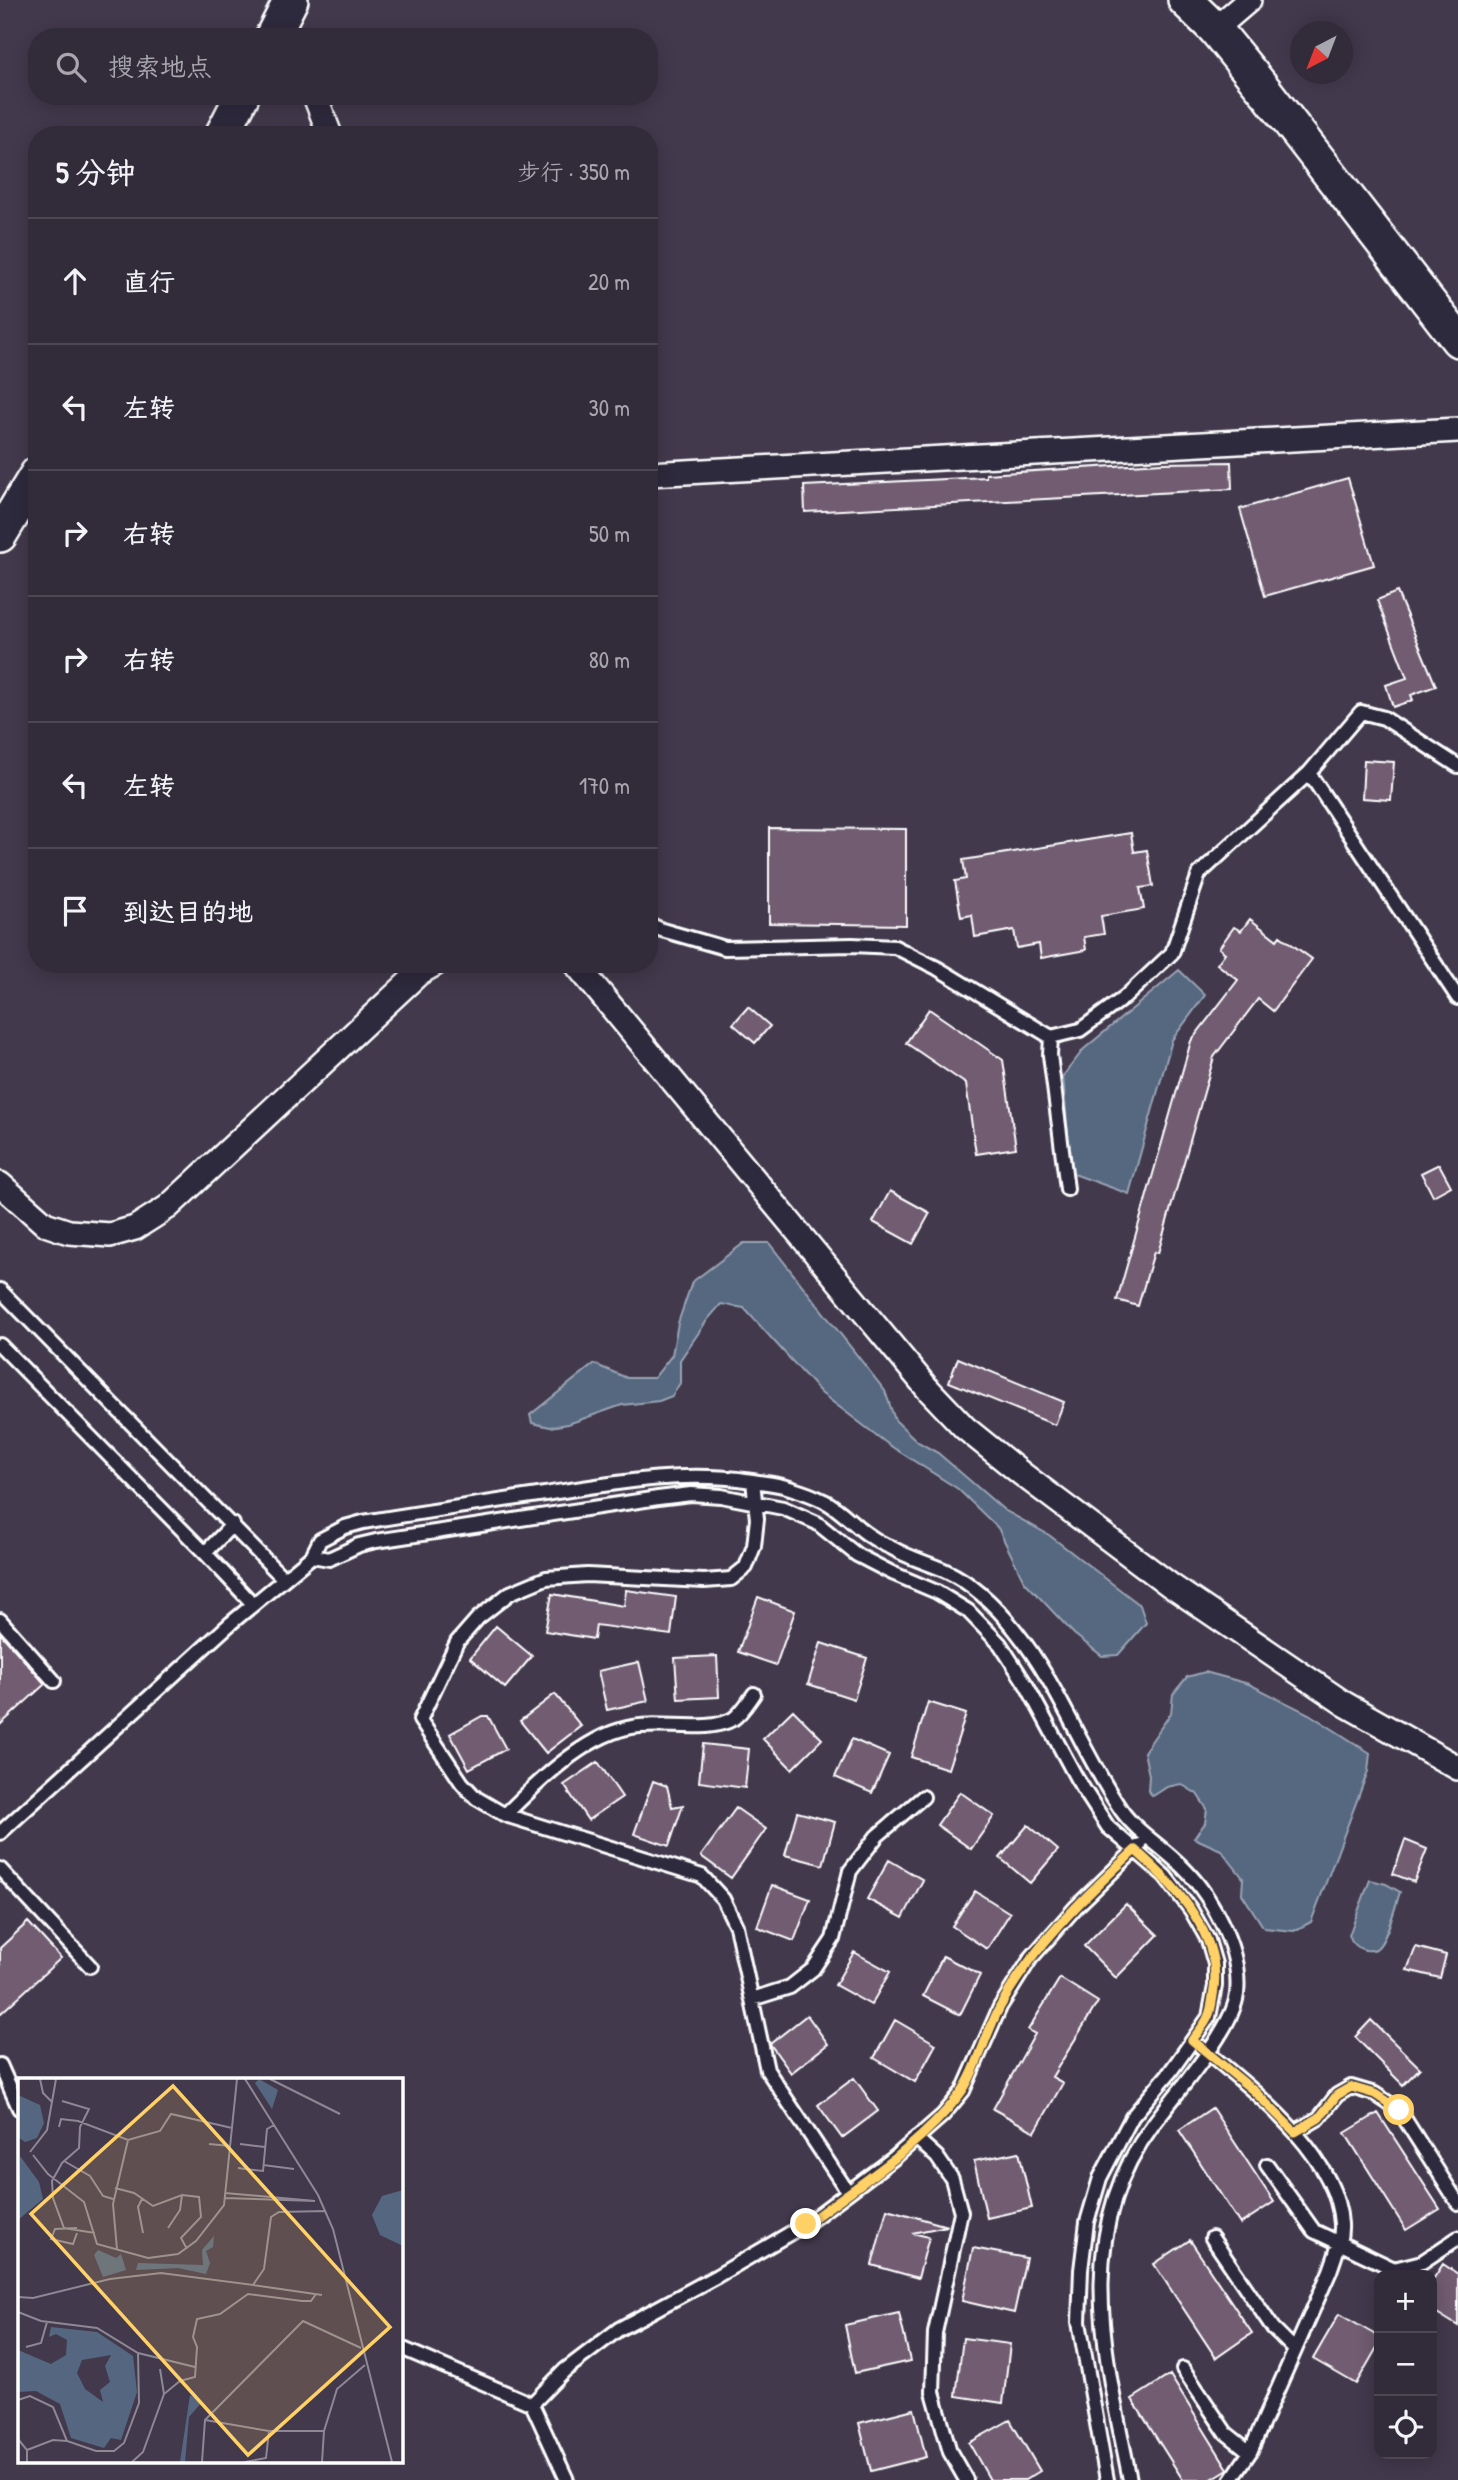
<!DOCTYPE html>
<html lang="zh">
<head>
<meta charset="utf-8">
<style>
  :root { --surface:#322b3a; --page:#3d3745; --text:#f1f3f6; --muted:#a8a7af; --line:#4d4754 }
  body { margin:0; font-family:"Patrick Hand","LXGW WenKai TC",sans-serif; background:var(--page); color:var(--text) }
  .controls { position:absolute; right:21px; bottom:21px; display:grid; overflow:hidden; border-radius:14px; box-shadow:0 4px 18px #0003 }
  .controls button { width:63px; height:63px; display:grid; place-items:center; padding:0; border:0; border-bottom:2px solid var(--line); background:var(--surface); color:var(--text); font:35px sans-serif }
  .compass { position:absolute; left:1290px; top:21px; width:63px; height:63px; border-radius:50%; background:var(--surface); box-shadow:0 4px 18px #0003; rotate:222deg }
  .stop { position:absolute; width:21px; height:21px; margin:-16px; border:5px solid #ffd166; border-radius:50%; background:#fff }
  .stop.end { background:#ffd166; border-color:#fff; box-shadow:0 2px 7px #0008 }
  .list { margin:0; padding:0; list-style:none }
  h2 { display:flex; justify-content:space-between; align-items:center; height:91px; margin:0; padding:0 28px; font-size:30px }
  h2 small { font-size:23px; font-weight:400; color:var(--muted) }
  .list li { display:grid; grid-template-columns:46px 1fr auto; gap:21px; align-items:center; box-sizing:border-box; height:126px; padding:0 28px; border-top:2px solid var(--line) }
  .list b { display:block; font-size:26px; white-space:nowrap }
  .list em { font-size:23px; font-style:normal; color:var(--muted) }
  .icon { flex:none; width:38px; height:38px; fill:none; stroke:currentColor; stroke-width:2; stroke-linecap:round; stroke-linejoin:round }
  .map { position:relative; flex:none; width:1458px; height:2480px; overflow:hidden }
  .search { position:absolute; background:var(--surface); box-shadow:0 4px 18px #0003; left:28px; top:28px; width:630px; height:77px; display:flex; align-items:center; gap:18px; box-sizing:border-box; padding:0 24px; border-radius:28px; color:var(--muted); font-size:26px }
  .panel { position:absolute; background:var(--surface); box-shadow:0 4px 18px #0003; left:28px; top:126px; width:630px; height:847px; border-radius:28px }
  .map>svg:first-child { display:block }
  .water { fill:#556780; stroke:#99a4b3; stroke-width:2 }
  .building { fill:#715c72; stroke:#fff; stroke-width:2 }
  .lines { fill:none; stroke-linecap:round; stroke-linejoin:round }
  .lane-casing { stroke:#fff; stroke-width:18 }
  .street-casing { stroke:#fff; stroke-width:28 }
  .secondary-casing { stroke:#fff; stroke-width:38 }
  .lane { stroke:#2f2a3d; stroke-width:12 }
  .street { stroke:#2f2a3d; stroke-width:23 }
  .secondary { stroke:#2f2a3d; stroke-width:33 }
  .route { stroke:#ffd166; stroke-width:9 }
  .inset-road { fill:none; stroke:#8e8894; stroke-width:2 }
  .view { fill:#ffd166; fill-opacity:0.15; stroke:#ffd166; stroke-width:3.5 }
  .inset-edge { fill:none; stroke:#fff; stroke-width:3.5 }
</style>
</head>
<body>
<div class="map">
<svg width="1458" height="2480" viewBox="0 0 1458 2480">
  <rect width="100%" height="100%" fill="#43394d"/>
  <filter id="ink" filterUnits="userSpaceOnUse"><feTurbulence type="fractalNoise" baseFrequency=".0143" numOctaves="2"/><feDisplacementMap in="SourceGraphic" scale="14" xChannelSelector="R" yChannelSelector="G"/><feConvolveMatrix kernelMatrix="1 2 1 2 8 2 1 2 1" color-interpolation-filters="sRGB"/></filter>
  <g filter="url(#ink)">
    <path class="water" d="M1179,970l26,25 -33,45 -43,154 -58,-21 -8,-97 21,-27z
      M744,1243h25l116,148 10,29 23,22 20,11 66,57 45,25 91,70 6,18 -28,32 -16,1 -28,-22 -50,-53 -26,-53 -40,-39 -69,-44 -68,-52 -77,-85 -23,-4 -13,15 -28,41v23l-8,13 -13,5 -37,4 -54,19 -18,3 -18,-4 -2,-8 64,-51 33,14h27l18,-23 6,-32 14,-41z
      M1205,1672l44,12 60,30 61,39 -2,18 -57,151 -17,9 -30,-3 -22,-34 1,-16 -22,-28 -27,-12 11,-15 2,-14 -10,-15 -16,-10 -14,3 -14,9 -5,-5 1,-16 -5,-23 27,-39 2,-19 14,-17z
      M1370,1880l16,4 14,8c-4,12 -14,51 -24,57 -4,2 -7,1 -11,1 -8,-2 -13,-7 -16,-15z"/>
    <path class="building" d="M1231,462l1,27 -427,23 -1,-26 182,-9v-3l176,-11z
      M1348,478l26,87 -109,31 -25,-87z
      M1397,592l39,94 -25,9 2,5 -20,7 -7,-22 21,-7 -30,-78z
      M1364,760l30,2 -3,38 -29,-2z
      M769,828l137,1v96l-137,-2z
      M1131,833l3,19 13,-2 6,36 -13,2 4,21 -43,7 3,18 -20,3 2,13 -45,8 -2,-14 -22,4 -3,-18 -39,7 -3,-22 -11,2 -6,-36 11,-2 -3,-19z
      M1250,919l27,21 3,-4 32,23 -39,52 -15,-12 -44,58 -56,196 -4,-1 -16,54 -21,-6 74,-259 47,-61 -21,-16 8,-11 -6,-5 15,-21 7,4z
      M748,1007l22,19 -15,17 -22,-19z
      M929,1009l74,51 13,88 -40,6 -10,-70 -60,-41z
      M1439,1164l12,22 -18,10 -12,-23z
      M890,1191l40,22 -17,31 -40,-22z
      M958,1358l106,44 -9,23 -106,-43z
      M626,1590l50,7 -5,38 -75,-10 -2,14 -49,-8 7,-37 72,12z
      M758,1597l37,14 -19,54 -38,-13z
      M496,1626l36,30 -27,32 -35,-30z
      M0,1633l45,51 -45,41z
      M821,1643l46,15 -13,41 -46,-15z
      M717,1656l2,41 -41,2 -3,-41z
      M639,1662l9,39 -41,9 -9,-39z
      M555,1694l26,32 -35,27 -26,-32z
      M928,1702l38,12 -18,55 -37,-12z
      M793,1710l29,29 -30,30 -29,-30z
      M482,1716h6l18,33 -37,20 -19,-35z
      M852,1739l37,16 -17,38 -37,-16z
      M703,1744l46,5 -4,39 -46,-6z
      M598,1762l24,35 -34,23 -24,-35z
      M653,1781l14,5 5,21 11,-2 -14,41 -35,-12z
      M960,1792l34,24 -23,33 -34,-24z
      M736,1808l30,21 -35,49 -30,-22z
      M797,1812l38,10 -12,43 -38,-10z
      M1028,1825l30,25 -28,33 -30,-25z
      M1405,1840l22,9 -13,33 -21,-8z
      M889,1860l34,20 -20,38 -36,-19z
      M772,1885l38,14 -16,42 -37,-14z
      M975,1891l35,22 -23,36 -35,-23z
      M1126,1904l32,31 -42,43 -32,-32z
      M28,1922l33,36 -61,56v-66z
      M1416,1947l30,8 -6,23 -33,-8z
      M854,1952l36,20 -19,33 -36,-20z
      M943,1956l37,19 -20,40 -37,-19z
      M1060,1978l38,24 -46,75 11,6 -28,49 -42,-23 42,-75 -7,-4z
      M807,2015l21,29 -37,29 -21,-29z
      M895,2020l41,24 -21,38 -41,-24z
      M1371,2020l49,48 -17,17 -48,-48z
      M854,2078l24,33 -36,27 -24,-33z
      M1212,2108l62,94 -34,22 -61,-94z
      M1378,2113l62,96 -34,21 -61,-97z
      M1019,2152l13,56 -45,10 -13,-57z
      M887,2209l60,17 -35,7 17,4 -11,41 -46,-13z
      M1190,2240l62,93 -36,25 -62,-94z
      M973,2248l53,10 -12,55 -52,-12z
      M1443,2264l15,10v52l-26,-16v-29z
      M899,2313l11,48 -55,12 -10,-48z
      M1339,2314l40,23v7l-23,40 -43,-25z
      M963,2338l47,6 -7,59 -47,-7z
      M1170,2375l58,94 -18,11h-27l-51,-81z
      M914,2409l12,48 -55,14 -12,-48z
      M1010,2420l30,51 -15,9h-35l-21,-37z"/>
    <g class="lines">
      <defs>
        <path id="lane" d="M1309,773l149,225
          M649,924l13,6 63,18 127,-3 43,2 42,21 114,69 29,-7 45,-33 47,-44 27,-79 110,-101 52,-61 23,6 74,48
          M1051,1037l-1,18 17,134
          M0,1290l284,289
          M0,1345l205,208 48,51
          M753,1481l4,38 -3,27 -8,21 -15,12 -27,2 -117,-6 -41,3 -36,15 -32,25 -21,24 -37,78 42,63 14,15 29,17 197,61 21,23 13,27 31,144 81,122
          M205,1553l28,-29
          M312,1556l17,3 30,-14 17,-4 282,-43 33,-4 30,2 62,12 34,15 40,32 35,18 45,19 31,19 32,33 27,42 50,93 31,48 57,49 26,34 17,30 7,24v22l-6,31 -39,55 -38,45 -32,61 -13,44 -6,48 -2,52 28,158
          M0,1620l54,61
          M505,1815c31,-31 77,-77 122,-87 32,-8 79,6 106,-9 8,-5 16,-18 21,-25
          M0,1833l231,-210 81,-67 8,-16 25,-13 18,-5c61,-10 121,-19 182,-28 69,-11 137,-24 207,-13 14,2 28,3 41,8 10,3 21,7 31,12 17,8 30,25 46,35 7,5 15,9 22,12 17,10 36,15 54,23 28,13 50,35 69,59 44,55 67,122 106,180 14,20 37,34 55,51 33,29 66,87 61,133 -4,36 -63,101 -85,132 -81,109 -46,233 -22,354
          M0,1869l90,97
          M752,1999l38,-12 23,-18 20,-30 17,-68 27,-35 46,-39
          M1201,2047c50,42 136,106 140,177 1,16 -6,32 -11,47l-80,181 -19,28
          M0,2065l19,43
          M1295,2132l24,-14 18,-23 14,-8 24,7 24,16 59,93
          M916,2138l21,19 15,22 9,33 -26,121 -2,59 17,60 16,28
          M1267,2165l47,66 80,38 28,-7 36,-24
          M1212,2238l61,90 22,22
          M401,2348l131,56 35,76
          M1183,2369l43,64 24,19
          M532,2404l33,-34 54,-41 98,-53 89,-52 88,-66 49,-43 20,-24 37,-84 31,-49 45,-51 64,-62"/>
        <path id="street" d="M1215,29l34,-29
          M315,96l15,39
          M649,474l809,-44
          M576,964l351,424 38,40 57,46 148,111 175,119 113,64
          M0,1184l45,40 24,8 41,3 25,-7 33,-21 251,-234 16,-9"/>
        <path id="secondary" d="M1185,0l30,29 52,64 191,247
          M272,37l19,-37
          M222,135l20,-39
          M0,535l37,-61"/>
      </defs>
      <use href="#lane" class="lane-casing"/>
      <use href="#street" class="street-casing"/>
      <use href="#secondary" class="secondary-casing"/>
      <use href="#lane" class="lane"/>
      <use href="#street" class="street"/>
      <use href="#secondary" class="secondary"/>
    </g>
  </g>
  <g class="lines" filter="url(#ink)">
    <path class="route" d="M806,2224c53,-40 114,-77 154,-130 17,-23 26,-62 40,-87 33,-61 85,-111 135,-157 41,36 90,87 78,146 -1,7 -2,15 -5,21 -3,8 -11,16 -16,23l62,51 41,41 24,-14 18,-23 14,-8 24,7 24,16"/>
  </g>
  <g transform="translate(18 2078)">
    <rect width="385" height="385" fill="#43394d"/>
    <path d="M241,1l19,11 -6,19 -17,-26zM0,17l22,10 4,18 -7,15 -12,4 -7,-5zM2,78l19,26 4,17 -25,21zM385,112v56l-23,-11 -8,-20 10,-19zM196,158l-1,11 -7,4 4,12 -4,11 -28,-6 -42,2 2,-7 65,2 -1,-15zM80,172l18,8 5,-4 5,16 -23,7 -9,-22zM33,249l46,5 36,24 4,36 -16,48 -10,-2 -7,10 -33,-10 -11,-34 -24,-13 -18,1v-42l33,14 15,-9 1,-15 -11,-6 -7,3zM93,277l-6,11 5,16 -10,8 3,12 -18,-13 -8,-16 5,-13zM172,317l12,7 -13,15 -4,45h-5z" fill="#556780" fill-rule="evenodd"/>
    <path class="inset-road" d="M22,1l3,14 9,9M227,1l73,116 15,34 59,233M252,1l70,35M44,23l27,8 -9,18 -1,21 -17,15 -10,18 1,17 11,30 31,5M41,49l2,-8 17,2 50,19 32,-9 11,-17 61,14M191,66l21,2M222,66l25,3M12,74l17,-22 9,-51M15,77l15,19 36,28 13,42 51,14 30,-4 18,-13 28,-36 13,-126M46,83l26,15 13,20 10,3M245,87l31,4M220,90l25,3 4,-42 7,-4M97,110l19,5 19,13 29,-11 17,2 2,20 -20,21 6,11M206,120l91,3 -90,-8M124,121l-4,8 5,26M59,150l-22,1 -4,10 22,5 4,-11M150,150l12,-18 2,-15M99,171l-4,-45 15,-64M235,207l69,10M0,219l15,1 77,-19 51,-6 92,12 11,-16 7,-52 8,-5 47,-1M0,234l23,9 56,7 41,25 57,14M8,269l15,-4 6,-21M142,291l4,25M0,322l12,-4 23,11 14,34 29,10h18l10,-8 15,-40 -1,-50M187,342l64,11h55l13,-42 28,-24M0,361l9,11v12M9,372l26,-10 14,1M114,384l11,-10 21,-58 16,-13 15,-4 2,-30 -4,-10 4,-18 23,-5 28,-20 54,7h9l5,-7M184,384l3,-42 98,-99 58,27M227,384l21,-4 3,-27M304,384l2,-31"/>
    <path class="view" d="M155,8l217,241 -142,128 -217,-241z"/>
    <rect width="385" height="385" class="inset-edge"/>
  </g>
</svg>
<div class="controls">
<button>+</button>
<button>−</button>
<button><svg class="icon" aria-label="locate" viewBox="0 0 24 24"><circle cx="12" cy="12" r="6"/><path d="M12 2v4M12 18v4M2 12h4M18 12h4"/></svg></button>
</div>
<svg class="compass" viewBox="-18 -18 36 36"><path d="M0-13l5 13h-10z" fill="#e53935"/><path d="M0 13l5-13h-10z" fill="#a8a7af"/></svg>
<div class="stop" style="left:1399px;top:2110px"></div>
<div class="stop end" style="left:806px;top:2224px"></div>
<div class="search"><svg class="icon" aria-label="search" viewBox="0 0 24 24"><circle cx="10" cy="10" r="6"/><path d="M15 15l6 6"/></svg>搜索地点</div>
<section class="panel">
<h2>5 分钟<small>步行 · 350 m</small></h2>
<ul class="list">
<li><svg class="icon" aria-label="ahead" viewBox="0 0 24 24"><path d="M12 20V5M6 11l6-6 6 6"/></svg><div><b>直行</b></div><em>20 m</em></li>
<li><svg class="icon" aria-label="left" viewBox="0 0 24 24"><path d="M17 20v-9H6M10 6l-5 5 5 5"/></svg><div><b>左转</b></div><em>30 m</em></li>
<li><svg class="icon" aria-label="right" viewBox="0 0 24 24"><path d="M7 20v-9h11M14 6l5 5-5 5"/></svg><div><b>右转</b></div><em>50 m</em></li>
<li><svg class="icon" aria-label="right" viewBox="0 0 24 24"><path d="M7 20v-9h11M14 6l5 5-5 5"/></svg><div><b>右转</b></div><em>80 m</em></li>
<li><svg class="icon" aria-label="left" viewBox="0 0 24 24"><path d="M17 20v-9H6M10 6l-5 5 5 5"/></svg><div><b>左转</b></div><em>170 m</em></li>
<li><svg class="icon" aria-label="arrive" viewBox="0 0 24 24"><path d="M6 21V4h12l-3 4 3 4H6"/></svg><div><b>到达目的地</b></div></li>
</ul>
</section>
</div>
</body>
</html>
